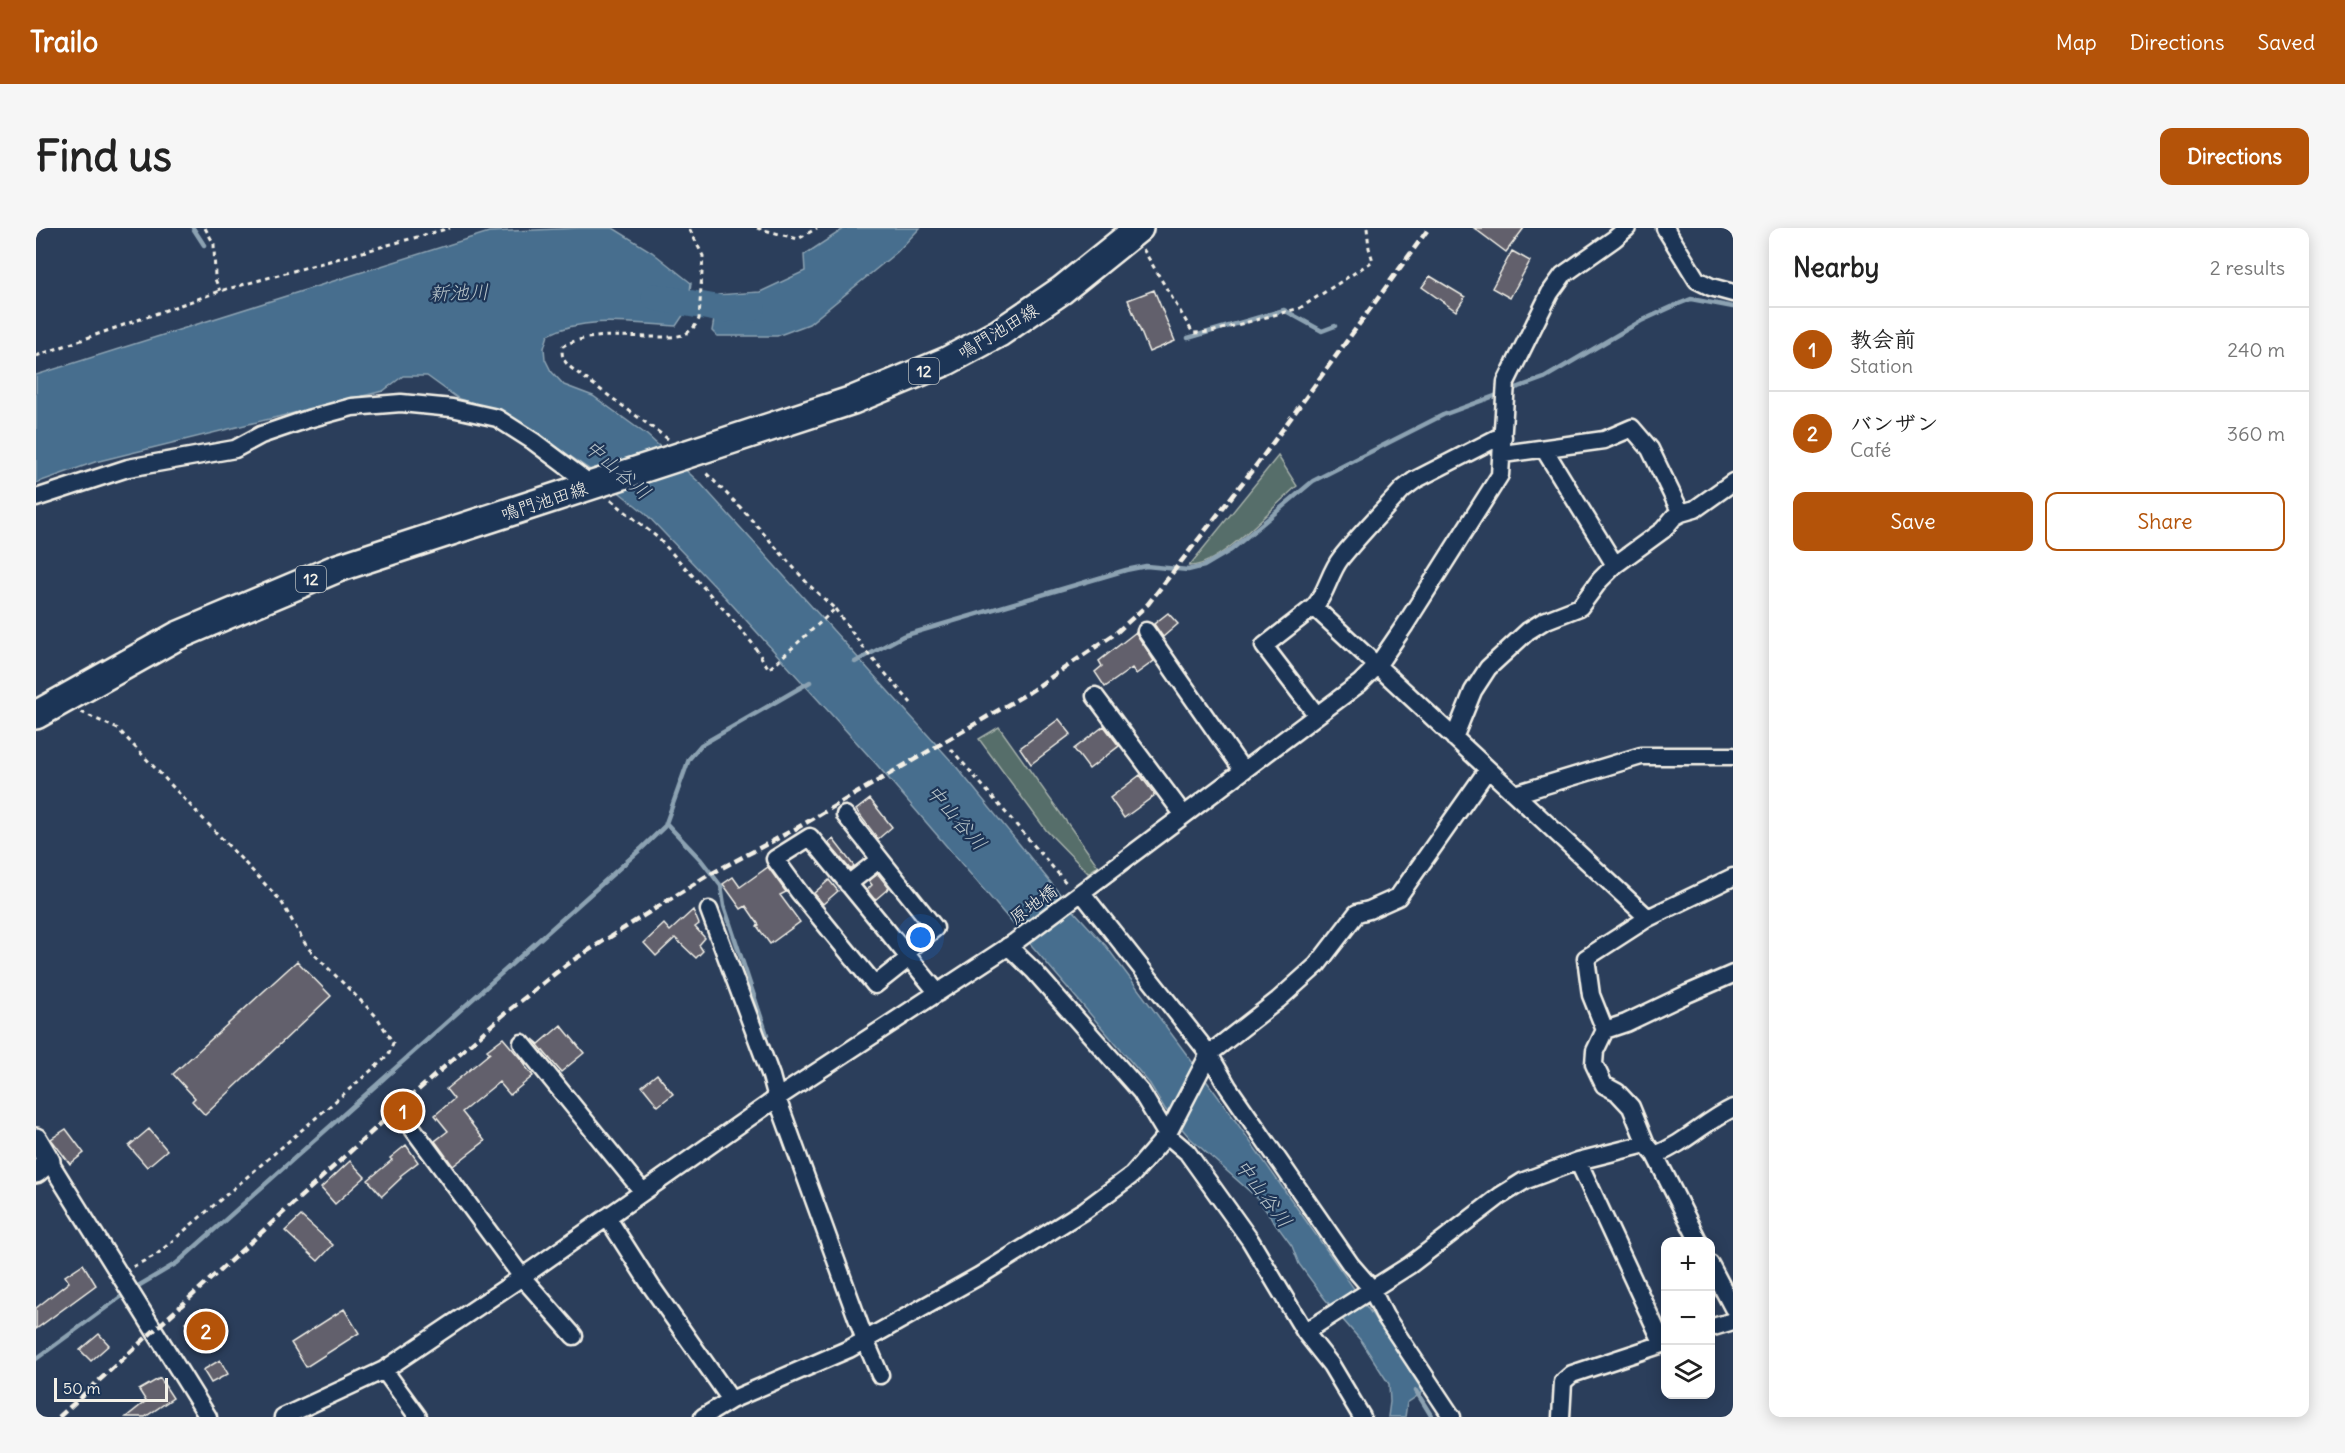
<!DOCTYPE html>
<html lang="en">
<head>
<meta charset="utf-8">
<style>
  :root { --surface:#fff; --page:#f6f6f6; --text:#222; --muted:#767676; --line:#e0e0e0; --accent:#b45309 }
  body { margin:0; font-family:Delius,"Klee One",sans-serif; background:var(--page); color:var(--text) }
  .controls { position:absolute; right:18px; bottom:18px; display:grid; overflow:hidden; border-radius:12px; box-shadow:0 3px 15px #0003 }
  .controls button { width:54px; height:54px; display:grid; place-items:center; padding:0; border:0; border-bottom:2px solid var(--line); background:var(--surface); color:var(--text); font:30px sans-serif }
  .scale { position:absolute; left:18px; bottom:15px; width:114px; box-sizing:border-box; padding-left:6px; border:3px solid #f4f1e8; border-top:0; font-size:16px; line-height:21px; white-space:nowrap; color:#f4f1e8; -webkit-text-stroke:4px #1d3557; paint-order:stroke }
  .you { position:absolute; left:885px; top:710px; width:21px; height:21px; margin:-15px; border:4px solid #fff; border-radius:50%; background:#1a73e8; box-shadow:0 0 0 9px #1a73e833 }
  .badge { display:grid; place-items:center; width:39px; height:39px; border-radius:50%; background:var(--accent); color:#fff; font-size:20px; font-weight:700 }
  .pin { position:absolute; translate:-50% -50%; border:3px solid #fff; box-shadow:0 2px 6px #0006 }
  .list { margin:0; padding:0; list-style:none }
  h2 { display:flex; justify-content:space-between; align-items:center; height:78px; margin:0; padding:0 24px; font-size:26px }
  h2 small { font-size:20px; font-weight:400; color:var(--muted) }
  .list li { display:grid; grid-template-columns:39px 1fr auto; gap:18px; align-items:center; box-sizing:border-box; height:84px; padding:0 24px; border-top:2px solid var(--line) }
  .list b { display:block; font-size:22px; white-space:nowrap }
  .list p { margin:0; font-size:20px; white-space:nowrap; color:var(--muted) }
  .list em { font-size:20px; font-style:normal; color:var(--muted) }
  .actions { display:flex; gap:12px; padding:18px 24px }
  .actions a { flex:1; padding:14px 0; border:2px solid var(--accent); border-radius:12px; text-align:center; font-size:21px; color:var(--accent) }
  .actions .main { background:var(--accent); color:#fff }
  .icon { flex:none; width:33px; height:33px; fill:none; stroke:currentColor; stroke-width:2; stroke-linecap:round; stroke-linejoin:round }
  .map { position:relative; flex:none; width:1697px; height:1189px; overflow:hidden; border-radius:12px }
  header { display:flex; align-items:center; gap:36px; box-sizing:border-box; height:84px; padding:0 30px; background:var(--accent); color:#fff }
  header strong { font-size:28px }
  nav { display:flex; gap:33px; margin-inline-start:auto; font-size:21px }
  .intro { display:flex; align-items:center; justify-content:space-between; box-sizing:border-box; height:144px; padding:0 36px }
  h1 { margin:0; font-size:42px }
  .button { padding:15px 27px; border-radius:12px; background:var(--accent); color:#fff; font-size:21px; font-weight:700 }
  main { display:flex; gap:36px; padding:0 36px }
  aside { flex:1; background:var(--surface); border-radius:12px; box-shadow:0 3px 15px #0003 }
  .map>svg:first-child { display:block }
  .green { fill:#566e6a; stroke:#a5b0a9; stroke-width:1.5 }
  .water { fill:#466e8e; stroke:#8ca2b2; stroke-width:1.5 }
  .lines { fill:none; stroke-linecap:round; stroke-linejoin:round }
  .stream { stroke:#8ca2b2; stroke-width:4.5 }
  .river { stroke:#466e8e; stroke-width:27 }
  .building { fill:#62616c; stroke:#f4f1e8; stroke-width:1.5 }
  .minor-casing { stroke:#f4f1e8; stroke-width:21 }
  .tertiary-casing { stroke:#f4f1e8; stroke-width:26 }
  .primary-casing { stroke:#f4f1e8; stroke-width:32 }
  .path { stroke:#f4f1e8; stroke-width:3; stroke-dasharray:4.5 4.5; stroke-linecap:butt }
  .minor { stroke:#1d3557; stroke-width:16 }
  .tertiary { stroke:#1d3557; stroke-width:21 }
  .primary { stroke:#1d3557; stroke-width:27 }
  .rail { stroke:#f4f1e8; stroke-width:4.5; stroke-dasharray:9 4.5; stroke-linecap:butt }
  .labels { text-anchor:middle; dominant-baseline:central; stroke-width:4.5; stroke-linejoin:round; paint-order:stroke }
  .shield { fill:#1d3557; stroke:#b4b9bc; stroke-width:1.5 }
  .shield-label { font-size:16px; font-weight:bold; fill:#f4f1e8 }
  .street-label { font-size:18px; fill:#f4f1e8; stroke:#1d3557 }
  .water-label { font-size:20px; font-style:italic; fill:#b7c3c8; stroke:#1d3557 }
</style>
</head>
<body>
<header>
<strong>Trailo</strong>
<nav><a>Map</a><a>Directions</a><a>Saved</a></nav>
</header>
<div class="intro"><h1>Find us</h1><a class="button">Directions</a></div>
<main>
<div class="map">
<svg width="1697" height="1189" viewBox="0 0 1697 1189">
  <rect width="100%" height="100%" fill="#2b3e5b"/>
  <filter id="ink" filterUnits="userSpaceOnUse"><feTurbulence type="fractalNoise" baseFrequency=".0167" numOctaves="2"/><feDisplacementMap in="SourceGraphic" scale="12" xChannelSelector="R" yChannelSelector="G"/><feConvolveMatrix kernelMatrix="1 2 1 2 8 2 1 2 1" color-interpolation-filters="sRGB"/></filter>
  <g filter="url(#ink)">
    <path class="green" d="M1242,228l19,30c-24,20 -77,81 -108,80z
      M963,499l99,139 -10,7 -42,-43 -67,-91z"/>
    <path class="water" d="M544,0h33l39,24 39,31 -3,25 -12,18c-42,-2 -89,-11 -128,9l-4,13 1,11 6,12 13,14 29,11 54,39 54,49 253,280 119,146 33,36 119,160 168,238 30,48 -16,11 -2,14h-17l2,-15 -1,-18 -27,-42 -37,-43 -26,-35 -7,-18 -36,-49 -66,-59 -25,-29 -15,-25 -272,-318 -152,-168 -81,-85 -53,-42 -46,-31 -48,-30 -39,-11 -32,-23h-24l-20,15 -288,71 -59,21v-108l453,-143z
      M809,0h75l-23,24 -88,72 -32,12h-60l-5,-5 6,-36 42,-3 45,-21 -1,-16z"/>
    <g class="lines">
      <path class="stream" d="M157,0l11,17
        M1152,110l96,-28 38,21 13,-5
        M1472,163l36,-13 97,-57 35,-16 15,-6 42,8
        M819,434l48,-26 223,-66 20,-4 42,4 16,-4 27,-16 82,-69 130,-66 57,-21
        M630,595l35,37 20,26 3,20 43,129
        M97,1061l44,-26 465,-415 23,-22 24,-67 12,-14 109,-63
        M0,1131l90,-66
        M1380,1163l16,26"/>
      <path class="river" d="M619,69l66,12 31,-2"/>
    </g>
    <path class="building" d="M1438,0h50l-18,24z
      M1476,23l18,10 -20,37 -18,-10z
      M1394,48l35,21 -9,14 -34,-24z
      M1118,62l21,51 -26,11 -21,-52z
      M1132,385l10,11 -15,13 -9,-13z
      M1100,404l18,29 -18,13 -4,-6 -27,19 -10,-15 7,-6 -3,-5z
      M1023,491l12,15 -40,30 -11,-16z
      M1068,498l15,20 -30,23 -15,-20z
      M1104,547l15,20 -31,23 -14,-20z
      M834,571l22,28 -14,12 -22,-29z
      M797,611l21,27 -4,3 -22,-26z
      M732,639l18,25 -6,3 20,27 -30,22 -13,-18 2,-1 -13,-19 -5,3 -18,-25 10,-7 7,10z
      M842,646l11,14 -14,12 -8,-10 5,-5 -3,-4z
      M793,652l9,11 -15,13 -9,-11z
      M657,682l6,14 -4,3 10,11 -6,7 4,6 -7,7 -21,-20 -19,18 -12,-13 20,-19 6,7z
      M261,733l34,35 -126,119 -13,-14 3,-3 -22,-24z
      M525,797l23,28 -23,19 -28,-33 6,5z
      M467,810l23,27 -1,1 8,10 -23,19 -11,-13 -37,30 23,29 -32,25 -18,-25 13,-10 -13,-16 19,-16 -8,-10 44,-36 -3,-3z
      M621,846l16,20 -15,12 -16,-20z
      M30,901l18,24 -14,11 -19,-25z
      M113,901l18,21 -20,17 -18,-21z
      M370,917l12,17 -18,14 1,2 -19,18 -14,-16 24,-20 -2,-2z
      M314,933l15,16 -30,27 -14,-16z
      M265,988l32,29 -15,16 -33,-30z
      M47,1036l13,21 -60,44v-21l33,-26 -4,-6z
      M165,1081l24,28 -16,14 -24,-28z
      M308,1081l15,24 -53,34 -15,-24z
      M63,1106l10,11 -18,16 -11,-11z
      M184,1132l8,14 -17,9 -8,-13z
      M124,1150l13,20 -28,19h-19l20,-16 -7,-11z"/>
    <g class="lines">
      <defs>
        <path id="minor" d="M1629,0l32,52 14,7 22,6
          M1508,221l71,116 48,-35 11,-13 7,-4
          M1467,226l101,-14 28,-12 18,21 31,64 14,-4 38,-27
          M0,270l92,-30 107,-19 26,-14 47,-16 44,-12 49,-4 51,5 45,10 36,23 60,45
          M1278,379l334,311
          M1110,403l96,138
          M1059,468l88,118
          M1280,486l-52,-68 50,-39c13,-14 15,-34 27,-49 19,-24 42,-47 62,-69l12,-9 80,-41 8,-2
          M1418,510l19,-47 15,-23 40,-37 16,-10 36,-14 20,-27 15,-15
          M1479,566l126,-38h92
          M809,587l90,113 -30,25
          M812,656l32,-25
          M1046,665l127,161 19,33 123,178 20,23 14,28 67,101
          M673,682l62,166 6,22 88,242 15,35
          M972,718l26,25 107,121 26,43 20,17 63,88 55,92 26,33 31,52
          M873,730l-34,27 -76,-93 -24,-33 35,-22 128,156
          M1569,802l21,-7 61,-29 46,-20
          M486,815l121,149
          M377,901l109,148 52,59
          M1619,927c31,-12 49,-33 78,-47
          M13,933l159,256
          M1542,933l85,183
          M571,989l44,69 80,114
          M1663,1014l-44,-87 -9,-11 -15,-37 -14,-15 -13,-7 -10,-21 1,-13 10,-21 -14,-35 -5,-37 62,-40 85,-41
          M1674,1036l23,44
          M1674,1100l23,-7
          M1269,1104l105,-67 90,-69 24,-15 54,-20 68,-17
          M348,1142l34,47
          M247,1189l101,-47 138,-93 255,-179 238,-156 345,-259 17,-17 28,-41 95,-150 6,-93 44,-89 13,-18 51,-36 13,-11
          M667,1189l28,-17 118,-51 130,-73 106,-66 47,-35 35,-40 42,-81 69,-54 39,-35 40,-52 12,-3 29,-13 90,-128
          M1525,1189l2,-35 9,-8 94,-31"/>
        <path id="tertiary" d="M0,911l13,22 -13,11"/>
        <path id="primary" d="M0,487l141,-79 161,-68 515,-168 94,-39 52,-28 63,-43 77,-62"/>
      </defs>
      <use href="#minor" class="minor-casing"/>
      <use href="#tertiary" class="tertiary-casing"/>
      <use href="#primary" class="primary-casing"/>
      <path class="path" d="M169,0l9,16 1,35 5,12
        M721,0l41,11 19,-11
        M1107,21l50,84 18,-1 89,-24 73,-47 -4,-13 -2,-20
        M0,128l184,-65 230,-63
        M632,211l-93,-68c-10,-8 -15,-13 -12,-25 26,-14 63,-9 92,-9 11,0 22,1 32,-4 6,-4 9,-8 12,-14l4,-63 -14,-28
        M575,272l47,38 69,75 25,30 17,26 66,-60 -26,-24 -68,-77 -37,-37
        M799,381l30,41 46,53
        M45,484l37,17 163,172 26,46 70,70 16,26 -5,13 -232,199 -24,12
        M915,521l117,136"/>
      <use href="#minor" class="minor"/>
      <use href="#tertiary" class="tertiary"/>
      <use href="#primary" class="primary"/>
      <path class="rail" d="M23,1189l340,-310 103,-91 65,-52 138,-87 92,-49 231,-135 88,-60 32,-29 113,-145 168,-231"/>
    </g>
  </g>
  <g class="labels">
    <g class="shield">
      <rect x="873" y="130" width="30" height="26" rx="4.5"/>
      <rect x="260" y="338" width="30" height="26" rx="4.5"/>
    </g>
    <g class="shield-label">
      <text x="888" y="143">12</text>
      <text x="275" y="351">12</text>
    </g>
    <g class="street-label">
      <text transform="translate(962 103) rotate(-31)">鳴門池田線</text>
      <text transform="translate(508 273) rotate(-18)">鳴門池田線</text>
      <text transform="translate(997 676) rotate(-36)">原地橋</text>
    </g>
    <g class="water-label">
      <text transform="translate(423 64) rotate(-2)">新池川</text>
      <text transform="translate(582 241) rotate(41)">中山谷川</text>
      <text transform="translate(921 589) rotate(49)">中山谷川</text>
      <text transform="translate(1228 965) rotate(53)">中山谷川</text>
    </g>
  </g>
</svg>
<div class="controls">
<button>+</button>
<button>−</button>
<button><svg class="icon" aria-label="layers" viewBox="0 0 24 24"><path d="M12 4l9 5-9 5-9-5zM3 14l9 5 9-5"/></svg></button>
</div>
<div class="scale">50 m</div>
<div class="you"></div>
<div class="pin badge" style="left:367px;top:883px">1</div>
<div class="pin badge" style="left:170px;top:1103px">2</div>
</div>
<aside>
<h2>Nearby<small>2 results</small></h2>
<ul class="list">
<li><span class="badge">1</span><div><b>教会前</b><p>Station</p></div><em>240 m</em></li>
<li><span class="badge">2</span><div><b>バンザン</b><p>Café</p></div><em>360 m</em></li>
</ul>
<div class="actions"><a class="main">Save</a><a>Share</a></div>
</aside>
</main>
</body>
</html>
